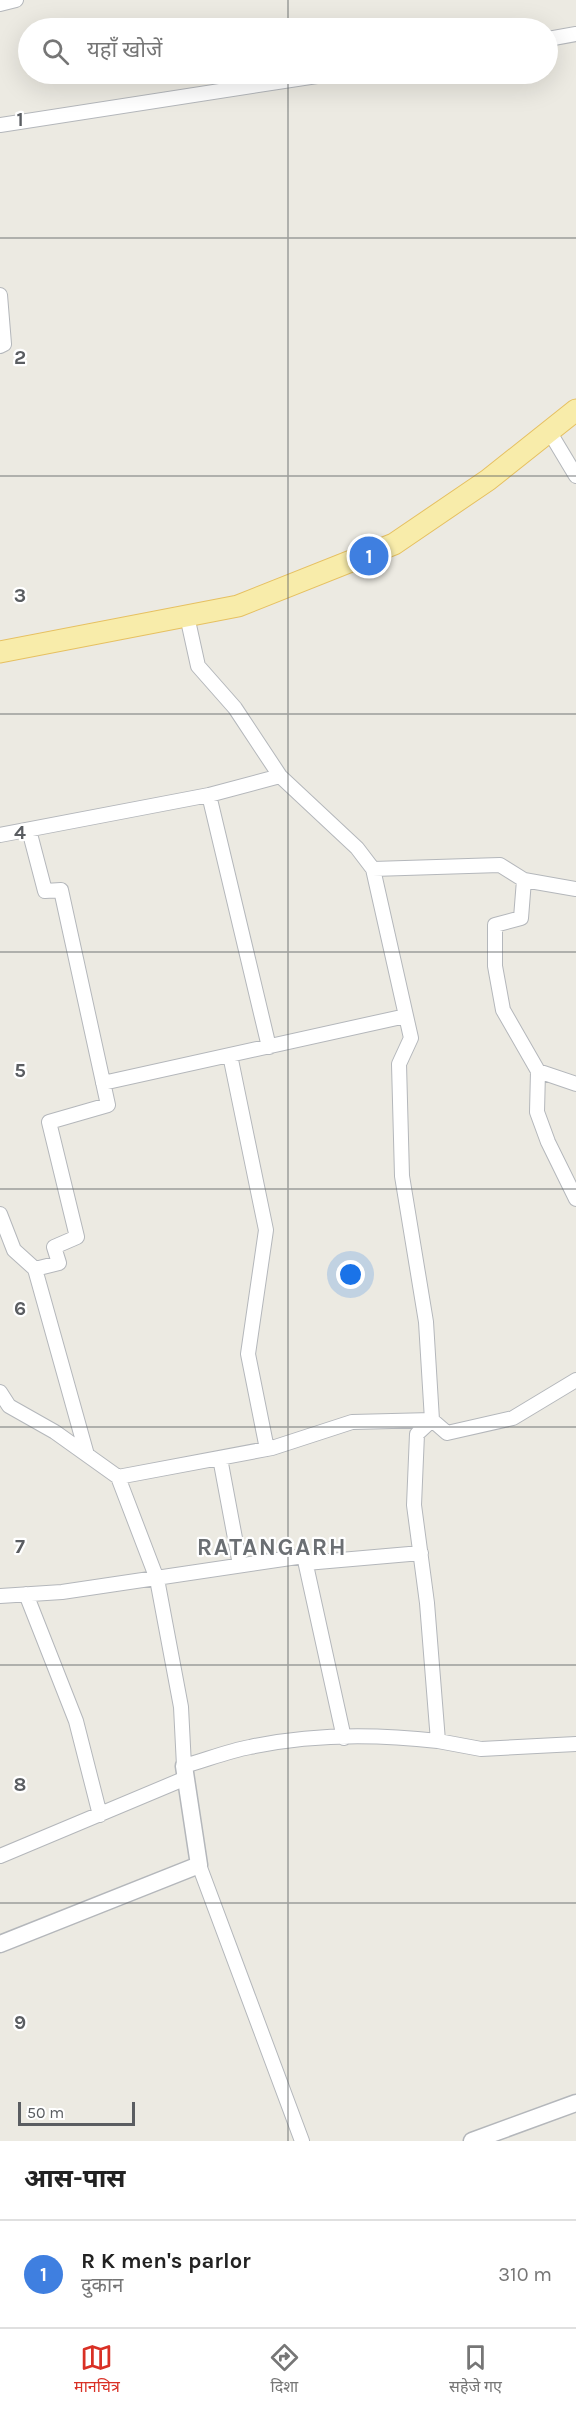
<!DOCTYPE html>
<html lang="hi">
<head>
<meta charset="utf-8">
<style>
  :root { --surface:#fff; --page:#f2f2f2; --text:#222; --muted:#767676; --line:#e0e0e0; --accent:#d93025 }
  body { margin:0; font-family:Karla,"Noto Sans Devanagari",sans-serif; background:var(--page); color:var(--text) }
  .scale { position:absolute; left:18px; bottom:15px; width:117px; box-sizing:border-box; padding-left:6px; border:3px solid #5a5d61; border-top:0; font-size:16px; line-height:21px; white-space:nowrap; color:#5a5d61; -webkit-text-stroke:4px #fff; paint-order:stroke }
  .you { position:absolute; left:351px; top:1275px; width:21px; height:21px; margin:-15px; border:4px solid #fff; border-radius:50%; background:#1a73e8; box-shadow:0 0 0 9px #1a73e833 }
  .badge { display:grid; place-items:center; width:39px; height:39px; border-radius:50%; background:var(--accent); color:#fff; font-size:20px; font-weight:700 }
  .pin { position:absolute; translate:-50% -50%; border:3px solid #fff; box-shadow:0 2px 6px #0006 }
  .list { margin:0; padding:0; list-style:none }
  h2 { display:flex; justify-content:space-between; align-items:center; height:78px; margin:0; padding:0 24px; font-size:26px }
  h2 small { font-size:20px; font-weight:400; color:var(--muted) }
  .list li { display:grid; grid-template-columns:39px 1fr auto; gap:18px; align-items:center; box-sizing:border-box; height:108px; padding:0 24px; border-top:2px solid var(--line) }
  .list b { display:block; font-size:22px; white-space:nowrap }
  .list p { margin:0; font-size:20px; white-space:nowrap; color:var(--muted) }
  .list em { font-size:20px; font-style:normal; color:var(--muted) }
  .icon { flex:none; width:33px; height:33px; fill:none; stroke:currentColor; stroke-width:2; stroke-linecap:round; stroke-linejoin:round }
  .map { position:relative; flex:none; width:576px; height:2141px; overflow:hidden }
  .search { position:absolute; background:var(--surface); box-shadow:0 6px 24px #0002; left:18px; right:18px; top:18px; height:66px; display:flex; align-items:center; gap:15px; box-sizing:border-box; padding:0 21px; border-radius:33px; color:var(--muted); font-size:22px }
  .sheet { height:186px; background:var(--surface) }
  nav { display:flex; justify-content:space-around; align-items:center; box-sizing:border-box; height:84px; border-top:2px solid var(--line); background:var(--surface); font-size:16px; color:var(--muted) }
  nav a { display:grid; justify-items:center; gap:3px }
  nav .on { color:var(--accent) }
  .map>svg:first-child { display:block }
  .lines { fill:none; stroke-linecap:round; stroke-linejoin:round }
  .minor-casing { stroke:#b4b7bb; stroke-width:16 }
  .tertiary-casing { stroke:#b4b7bb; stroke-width:19 }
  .primary-casing { stroke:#e6c061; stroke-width:23 }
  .minor { stroke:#fff; stroke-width:14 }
  .tertiary { stroke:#fff; stroke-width:16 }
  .primary { stroke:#f8ecaa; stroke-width:21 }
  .grid { fill:none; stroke:#5a5d61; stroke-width:1.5; stroke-opacity:0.55 }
  .labels { text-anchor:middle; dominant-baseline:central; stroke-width:4.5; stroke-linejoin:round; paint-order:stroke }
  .district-label { font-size:24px; font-weight:bold; letter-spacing:1.5px; fill:#6b6f73; stroke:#fff }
  .grid-label { font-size:20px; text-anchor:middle; font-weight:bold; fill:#5a5d61; stroke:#fff; stroke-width:4.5; stroke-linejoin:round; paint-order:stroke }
</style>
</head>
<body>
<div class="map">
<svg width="576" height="2141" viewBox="0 0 576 2141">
  <rect width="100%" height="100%" fill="#eceae2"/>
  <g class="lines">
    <defs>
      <path id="minor" d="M0,4l16,-4
        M548,39l28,-5
        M0,125l330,-51
        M0,295l4,49 -4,2
        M549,431l27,45
        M187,616l11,50 37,42 45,68 77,72 16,21 127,-4 24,15 52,9
        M209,795l60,252
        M29,830l16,61 16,-1 47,215 -59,17 28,115 -23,10 5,16 -24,6
        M0,835l209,-40 71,-19
        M373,869l38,169 -12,26 3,112 24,146 6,98 -15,14 -3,71 13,98 11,138 43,8 95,-5
        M524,880l-3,38 -26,7v41l8,44 35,61 -1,41 11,30 28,57
        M230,1055l36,175 -18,124 19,95
        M538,1071l38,13
        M103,1083l303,-67
        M0,1214l14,36 21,19 52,186
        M0,1392l9,14 46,26 63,45
        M220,1458l20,107
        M306,1563l115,-10
        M26,1594l50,127 24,94
        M0,1596l62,-4 242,-36 40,182
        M438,1741c-61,-7 -128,-7 -188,6 -22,4 -44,13 -66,19l-3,-59 -24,-128 -39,-102 154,-29 80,-26 80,-2 15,13 66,-15 63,-38
        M0,1856l186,-78
        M199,1865l103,276"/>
      <path id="tertiary" d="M0,1944l199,-79 -15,-99
        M472,2141l104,-38"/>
      <path id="primary" d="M0,652l238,-46 156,-62 94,-64 88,-70"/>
    </defs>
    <use href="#minor" class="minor-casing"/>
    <use href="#tertiary" class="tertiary-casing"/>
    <use href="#primary" class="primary-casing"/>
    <use href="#minor" class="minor"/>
    <use href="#tertiary" class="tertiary"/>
    <use href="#primary" class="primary"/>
  </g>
  <path class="grid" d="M288,0v28M288,74v2067M0,238h576M0,476h576M0,714h576M0,952h576M0,1189h576M0,1427h576M0,1665h576M0,1903h576"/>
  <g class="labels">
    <g class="district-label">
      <text x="272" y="1547">RATANGARH</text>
    </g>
  </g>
  <g class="grid-label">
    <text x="20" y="126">1</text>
    <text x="20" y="364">2</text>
    <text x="20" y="602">3</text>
    <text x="20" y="839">4</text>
    <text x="20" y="1077">5</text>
    <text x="20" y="1315">6</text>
    <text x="20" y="1553">7</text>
    <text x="20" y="1791">8</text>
    <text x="20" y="2029">9</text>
  </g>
</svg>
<div class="scale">50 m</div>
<div class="you"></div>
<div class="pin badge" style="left:369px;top:556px;background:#3f7fe0">1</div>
<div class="search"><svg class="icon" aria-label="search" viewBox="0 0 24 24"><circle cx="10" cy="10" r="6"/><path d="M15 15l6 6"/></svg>यहाँ खोजें</div>
</div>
<section class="sheet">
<h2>आस-पास<small></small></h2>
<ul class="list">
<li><span class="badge" style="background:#3f7fe0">1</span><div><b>R K men's parlor</b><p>दुकान</p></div><em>310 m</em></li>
</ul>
</section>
<nav>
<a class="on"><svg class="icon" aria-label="map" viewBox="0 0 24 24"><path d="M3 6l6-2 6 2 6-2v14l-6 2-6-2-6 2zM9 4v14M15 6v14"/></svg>मानचित्र</a>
<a><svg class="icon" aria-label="directions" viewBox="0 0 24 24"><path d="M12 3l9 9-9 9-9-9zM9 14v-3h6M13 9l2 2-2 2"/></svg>दिशा</a>
<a><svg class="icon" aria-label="saved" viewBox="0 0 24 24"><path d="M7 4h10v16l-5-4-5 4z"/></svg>सहेजे गए</a>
</nav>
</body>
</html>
